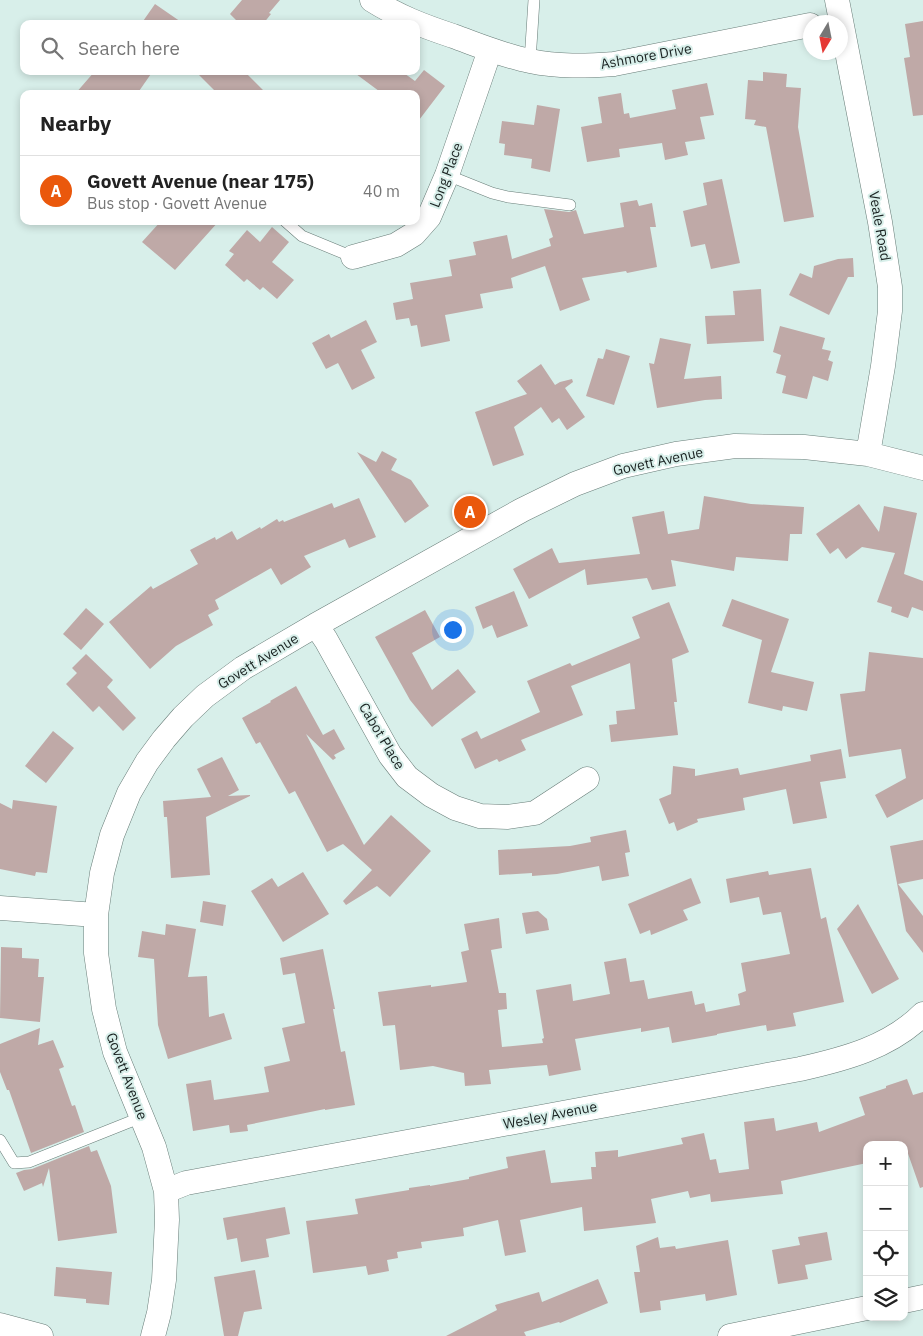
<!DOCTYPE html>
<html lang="en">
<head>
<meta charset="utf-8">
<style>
  :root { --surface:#fff; --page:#f6f6f6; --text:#222; --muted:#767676; --line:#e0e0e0; --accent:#ea580c }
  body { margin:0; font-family:"IBM Plex Sans",sans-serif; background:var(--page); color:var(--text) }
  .controls { position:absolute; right:15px; bottom:15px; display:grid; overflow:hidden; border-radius:10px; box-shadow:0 2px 8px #0003 }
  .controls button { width:45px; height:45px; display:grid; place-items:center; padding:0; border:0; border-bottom:1px solid var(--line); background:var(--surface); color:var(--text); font:25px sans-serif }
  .compass { position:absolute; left:803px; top:15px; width:45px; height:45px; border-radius:50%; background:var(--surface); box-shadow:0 2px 8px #0003; rotate:190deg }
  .you { position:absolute; left:452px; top:629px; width:18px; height:18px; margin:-12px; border:4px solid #fff; border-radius:50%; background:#1a73e8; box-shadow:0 0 0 8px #1a73e833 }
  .badge { display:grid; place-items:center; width:32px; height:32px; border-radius:50%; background:var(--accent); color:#fff; font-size:16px; font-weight:700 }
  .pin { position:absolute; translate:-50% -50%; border:2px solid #fff; box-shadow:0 1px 5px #0006 }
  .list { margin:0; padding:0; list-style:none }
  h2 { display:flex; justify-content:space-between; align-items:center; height:65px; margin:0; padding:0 20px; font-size:21px }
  h2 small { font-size:16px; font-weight:400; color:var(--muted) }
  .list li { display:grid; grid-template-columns:32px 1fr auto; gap:15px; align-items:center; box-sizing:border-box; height:70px; padding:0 20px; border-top:1px solid var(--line) }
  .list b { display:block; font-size:19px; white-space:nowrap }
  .list p { margin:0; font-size:16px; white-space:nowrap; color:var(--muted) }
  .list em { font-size:16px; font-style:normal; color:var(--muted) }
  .icon { flex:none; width:28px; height:28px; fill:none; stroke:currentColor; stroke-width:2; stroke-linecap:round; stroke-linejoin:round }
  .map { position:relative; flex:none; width:923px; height:1336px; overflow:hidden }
  .search { position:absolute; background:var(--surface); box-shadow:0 2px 8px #0003; left:20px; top:20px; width:400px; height:55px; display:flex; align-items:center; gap:12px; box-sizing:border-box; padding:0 18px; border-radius:10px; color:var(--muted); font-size:19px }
  .panel { position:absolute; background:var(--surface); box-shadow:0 2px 8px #0003; left:20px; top:90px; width:400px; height:135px; border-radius:10px }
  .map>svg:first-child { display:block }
  .building { fill:#bfa9a7 }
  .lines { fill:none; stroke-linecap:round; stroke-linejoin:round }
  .service-casing { stroke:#687d78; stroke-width:12 }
  .minor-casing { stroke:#687d78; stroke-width:25 }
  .service { stroke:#fff; stroke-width:11 }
  .minor { stroke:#fff; stroke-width:24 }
  .labels { text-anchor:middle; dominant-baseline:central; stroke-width:4; stroke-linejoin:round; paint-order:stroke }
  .street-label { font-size:14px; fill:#192120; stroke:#d8efea }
</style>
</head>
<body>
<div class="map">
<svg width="923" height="1336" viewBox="0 0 923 1336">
  <rect width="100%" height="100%" fill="#d8efea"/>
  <path class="building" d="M242,0h38l-11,13 2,1 -8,10h-23l-10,-10z
    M155,4l29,20h-43z
    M923,21v94l-10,1 -9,-58 6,-1 -5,-33z
    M424,70l21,16 -29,38v-30h-33l-31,-23h49l14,10z
    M95,71h58l-16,23h-62z
    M195,71h49l23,23h-49z
    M763,72l24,2 -1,13 15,1 -3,39 16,90 -30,5 -18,-95 -12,-2 2,-5 -11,-1 3,-39 15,1z
    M707,83l7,32 -14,2 5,22 -20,3 3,13 -23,5 -3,-17 -43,6 1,8 -33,5 -6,-35 21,-4 -4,-26 23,-4 3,21 5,-1 1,5 46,-9 -4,-19z
    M537,105l23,4 -10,63 -19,-4 1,-9 -28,-4 1,-11 -6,-1 3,-22 32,4z
    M722,179l18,84 -29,6 -6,-25 -14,3 -8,-36 24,-6 -4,-22z
    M637,200l2,6 13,-3 4,24h-6l7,40 -30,6 -1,-2 -44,7 8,22 -30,11 -15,-45 -34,12 2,10 -33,6 3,14 -38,7 5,26 -29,6 -4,-22 -6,1 -2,-8 -13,2 -3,-17 20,-4 -3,-16 42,-7 -3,-16 27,-5 -3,-13 34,-7 5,24 39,-13 -2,-7 4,-2 -9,-28 25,3 7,-2 8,24 40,-7 -4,-24z
    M161,221h58l-44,49 -33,-28z
    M272,227l17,15 -17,20 22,18 -17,19 -14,-12 -3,3 -13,-11 -3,3 -19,-17 9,-11 -5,-3 18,-21 13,12z
    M853,258l1,19h-6l-19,38 -40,-20 11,-22 12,5 2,-12 24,-7z
    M761,289l3,52 -57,3 -2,-28 30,-1 -2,-24z
    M366,320l11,22 -16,8 14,28 -23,12 -14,-27 -12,6 -14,-26 17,-9 2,4z
    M780,326l45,12 -3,11 9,2 -3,9 5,2 -5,19 -15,-5 -6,23 -25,-6 4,-17 -10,-3 5,-18 -8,-3z
    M660,338l31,6 -7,35 37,-3 1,23 -17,1 -48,8 -8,-45 5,1z
    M606,349l24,7 -16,49 -28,-9 12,-38 5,1z
    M541,364l14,21 5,-3 12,-3 1,3 -8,6 20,29 -18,13 -8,-12 -7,5 -11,-16 -27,20 10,28 -31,11 -18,-54 52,-18 -10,-13z
    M382,451l15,8 -6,11 20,10 18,26 -24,17 -48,-71 19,10z
    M704,496l47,8 53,3 -2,27h-12l-2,27 -52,-4 -2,14 -63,-11 5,26 -24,4 -5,-12 -60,7 -2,-16 -56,30 -16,-30 39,-21 7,15 81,-9 -8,-37 32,-6 4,23 31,-5z
    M359,498l17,39 -27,11 -4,-9 -41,17 7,11 -30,18 -10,-17 -56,32 4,9 -11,6 5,10 -37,21 -26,23 -41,-47 42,-36 2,3 45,-25 -8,-14 25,-13 1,3 16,-9 5,9 23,-13 1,2 16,-10 2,3 4,-2 1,2 48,-19 2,5z
    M859,504l20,28 5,-26 33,7 -13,61 19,7v30l-11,-4 -4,11 -17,-6 1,-5 -15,-5 18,-49 -33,-6 -16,12 -8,-11 -8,6 -14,-20z
    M514,591l14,35 -31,12 -5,-13 -9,4 -8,-22z
    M732,599l57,20 -18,53 43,10 -7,29 -24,-5 -1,5 -34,-8 14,-63 -40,-14z
    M669,602l20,50 -17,7 5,43h-3l4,33 -67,7 -2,-17 8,-1 -1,-13 19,-2 -5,-46 -59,23 12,29 -62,25 5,10 -27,12 -2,-3 -22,10 -14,-30 16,-8 4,8 59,-27 -13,-31 43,-18 2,3 68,-28 -8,-21z
    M86,608l18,16 -23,26 -18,-16z
    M425,610l15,27 -28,16 20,37 26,-21 18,23 -44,35 -22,-27 -35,-63z
    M869,652l54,6v141l-36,19 -12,-23 31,-17 -5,-29 -52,8 -9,-63 25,-3z
    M86,654l27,26 -6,7 29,31 -13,13 -24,-25 -6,6 -27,-28 11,-11 -5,-5z
    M296,686l27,49 11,-6 11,20 -11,6 2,3 -3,2 -27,-26 58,111 27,-30 40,36 -41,46 -13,-11 -31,19 -3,-4 29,-31 -29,-26 -16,8 -32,-61 -6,3 -29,-52 -4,2 -14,-26 29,-16 -1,-1z
    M53,731l21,17 -28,35 -21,-17z
    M841,749l5,29 -26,4 7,36 -34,6 -7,-35 -43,9 2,12 -48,9 1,3 -21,9 -3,-9 -5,2 -10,-25 12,-5 2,-28 22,3v7l43,-8 2,7 71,-14 -1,-6z
    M222,757l17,33 -11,6 22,-1v1l-44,21 4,58 -39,3 -4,-61h-3l-1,-16 48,-4 -14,-28z
    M13,800l44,6 -10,67 -11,-1 -1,4 -35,-7v-66l12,6z
    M626,830l4,22 -5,1 4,23 -27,5 -3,-15 -42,8 -25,2v-3l-33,2 -1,-25 72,-4 21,-4 -1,-5z
    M923,840v39l-25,5 25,32v37l-17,-22 -16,-85z
    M811,868l10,51 5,-2 18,85 -51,11 3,13 -29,5 -1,-6 -49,9v1l-45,8 -3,-16 -28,5v-4l-66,11 6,31 -32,6 -2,-11 -58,5 2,14 -26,2 -1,-13 -31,-7 -33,4 -5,-45 -12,1 -5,-34 53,-7v2l36,-5 -6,-30 8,-2 -5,-26 35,-6 3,30 -11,2 8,43h7l1,16 -9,1 4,37 41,-4 -1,-4 2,-1 -8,-48 35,-6 2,17 37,-7 -6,-32 22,-4 4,24 14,-2 4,19 44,-8 3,14 9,-2 2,9 34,-7 -2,-11 8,-3 -5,-28 49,-9 -9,-42 -18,3 -4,-18 -29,6 -4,-24 42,-8 1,4z
    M303,872l26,42 -46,28 -32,-51 21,-13 6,9z
    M691,878l10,25 -18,7 5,10 -37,15 -1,-5 -10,4 -12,-30z
    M203,901l23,4 -3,21 -23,-4z
    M858,904l41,75 -27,15 -35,-65z
    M538,911l9,8 2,11 -23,4 -4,-21z
    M166,924l30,5 -8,48 19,-1 2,41 15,-4 8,26 -64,20 -10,-34 -4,-66 -16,-2 4,-26 23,4z
    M1,947l21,1v10l17,1 -1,18h6l-4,45 -40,-4z
    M323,949l12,60h-2l8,43 4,-1 10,54 -30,5v-1l-78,16 1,6 -18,2 -1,-8 -36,6 -7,-47 25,-4 3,20 55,-8 -5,-25 26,-6 -8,-33 23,-5 -10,-50 -12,2 -3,-17z
    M40,1028l-2,17 15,-5 11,27 -5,2 13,37 3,-1 9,27 -53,21 -22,-63h-2l-7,-18v-28z
    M907,1079l6,16 10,-3v95l-3,1 -15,-43h-38v18l-86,18 2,13 -72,8 -1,-8 -20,4 -2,-7 -37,8 5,24 -72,8 -2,-24 -62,13 6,32 -21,4 -7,-36 -35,8 1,8 -43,6 1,6 -25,4 1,6 -11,2 2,11 -21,4 -2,-9 -53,7 -7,-52 52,-7 -3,-15 54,-9v-2l21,-3v1l39,-7v-2l39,-9 -2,-11 39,-7 6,33 41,-4 -1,-12h5l-1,-15 23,-2v7l65,-13 -2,-6 23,-5 6,27 6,-1 3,14 30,-4 -5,-47 30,-4 2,13 41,-9 2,10 46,-17 -6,-18 27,-9v-2z
    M89,1146l2,6 6,-2 14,36 6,47 -59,8 -9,-73 -6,19 -1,-4 -18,8 -8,-18 8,-3 8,-1z
    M285,1207l5,27 -24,5 3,18 -28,5 -4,-24 -10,2 -4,-22z
    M827,1232l5,28 -27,5 3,14 -30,5 -6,-34 28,-5 -2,-8z
    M658,1237l2,11 15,-2 1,3 52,-9 9,55 -31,6 -1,-7 -45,7 1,9 -21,3 -6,-41h6l-4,-26z
    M56,1267l56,5 -3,33 -23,-2v-4l-32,-3z
    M255,1270l7,39 -18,3 -6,24h-14l-10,-59z
    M598,1279l10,24 -48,20 -1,-1 -35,10 2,4h-80l51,-26 -2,-5 44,-13 3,10z"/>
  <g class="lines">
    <defs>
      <path id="service" d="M530,61l4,-61
        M447,175l45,18 16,4 62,8
        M285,221l17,15 51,21
        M0,1140l14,23 15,-1 113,-45"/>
      <path id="minor" d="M372,0c27,17 51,26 81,36 25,9 51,20 77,25 28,6 56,5 84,3l196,-39
        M837,0l43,222 10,65v24l-7,55 -15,88
        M353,257l43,-12 18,-11 15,-17 18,-42 43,-125
        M316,625l10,15 64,115 17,22 24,18 24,13 25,8 28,1 27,-4 52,-34
        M0,908l96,7
        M166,1191l20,-8 614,-114c45,-10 90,-22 123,-55
        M904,1301l19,-4
        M0,1325l41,11
        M153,1336l6,-23 5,-33 3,-60 -1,-29 -12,-44 -39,-95 -11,-43 -8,-56v-38l6,-42 10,-38 17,-42 18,-31 17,-23 19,-22 22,-21 38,-28 73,-43 206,-115 53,-26 48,-18 53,-12 59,-8 69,1 64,7 55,14
        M730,1336l137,-28"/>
    </defs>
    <use href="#service" class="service-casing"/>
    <use href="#minor" class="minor-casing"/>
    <use href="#service" class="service"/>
    <use href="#minor" class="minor"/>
  </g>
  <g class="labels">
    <g class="street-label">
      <text transform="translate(646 56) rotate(-10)">Ashmore Drive</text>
      <text transform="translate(446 175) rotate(-69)">Long Place</text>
      <text transform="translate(880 226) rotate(80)">Veale Road</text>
      <text transform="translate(658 461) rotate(-12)">Govett Avenue</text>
      <text transform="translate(258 661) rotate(-32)">Govett Avenue</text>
      <text transform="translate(382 736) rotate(59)">Cabot Place</text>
      <text transform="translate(127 1076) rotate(69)">Govett Avenue</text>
      <text transform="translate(550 1115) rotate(-11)">Wesley Avenue</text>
    </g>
  </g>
</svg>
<div class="controls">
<button>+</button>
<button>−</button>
<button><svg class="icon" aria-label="locate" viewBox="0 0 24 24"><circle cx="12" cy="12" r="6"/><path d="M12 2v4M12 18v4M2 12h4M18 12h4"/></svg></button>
<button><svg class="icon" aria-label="layers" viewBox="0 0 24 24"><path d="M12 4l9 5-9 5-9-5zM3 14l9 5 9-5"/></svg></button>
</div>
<svg class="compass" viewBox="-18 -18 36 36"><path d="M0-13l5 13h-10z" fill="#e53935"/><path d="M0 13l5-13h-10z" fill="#767676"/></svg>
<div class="you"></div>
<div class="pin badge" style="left:470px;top:512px">A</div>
<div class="search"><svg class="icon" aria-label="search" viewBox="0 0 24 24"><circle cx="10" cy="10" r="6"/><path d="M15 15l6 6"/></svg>Search here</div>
<section class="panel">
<h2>Nearby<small></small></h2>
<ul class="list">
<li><span class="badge">A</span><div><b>Govett Avenue (near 175)</b><p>Bus stop · Govett Avenue</p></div><em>40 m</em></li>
</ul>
</section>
</div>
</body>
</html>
